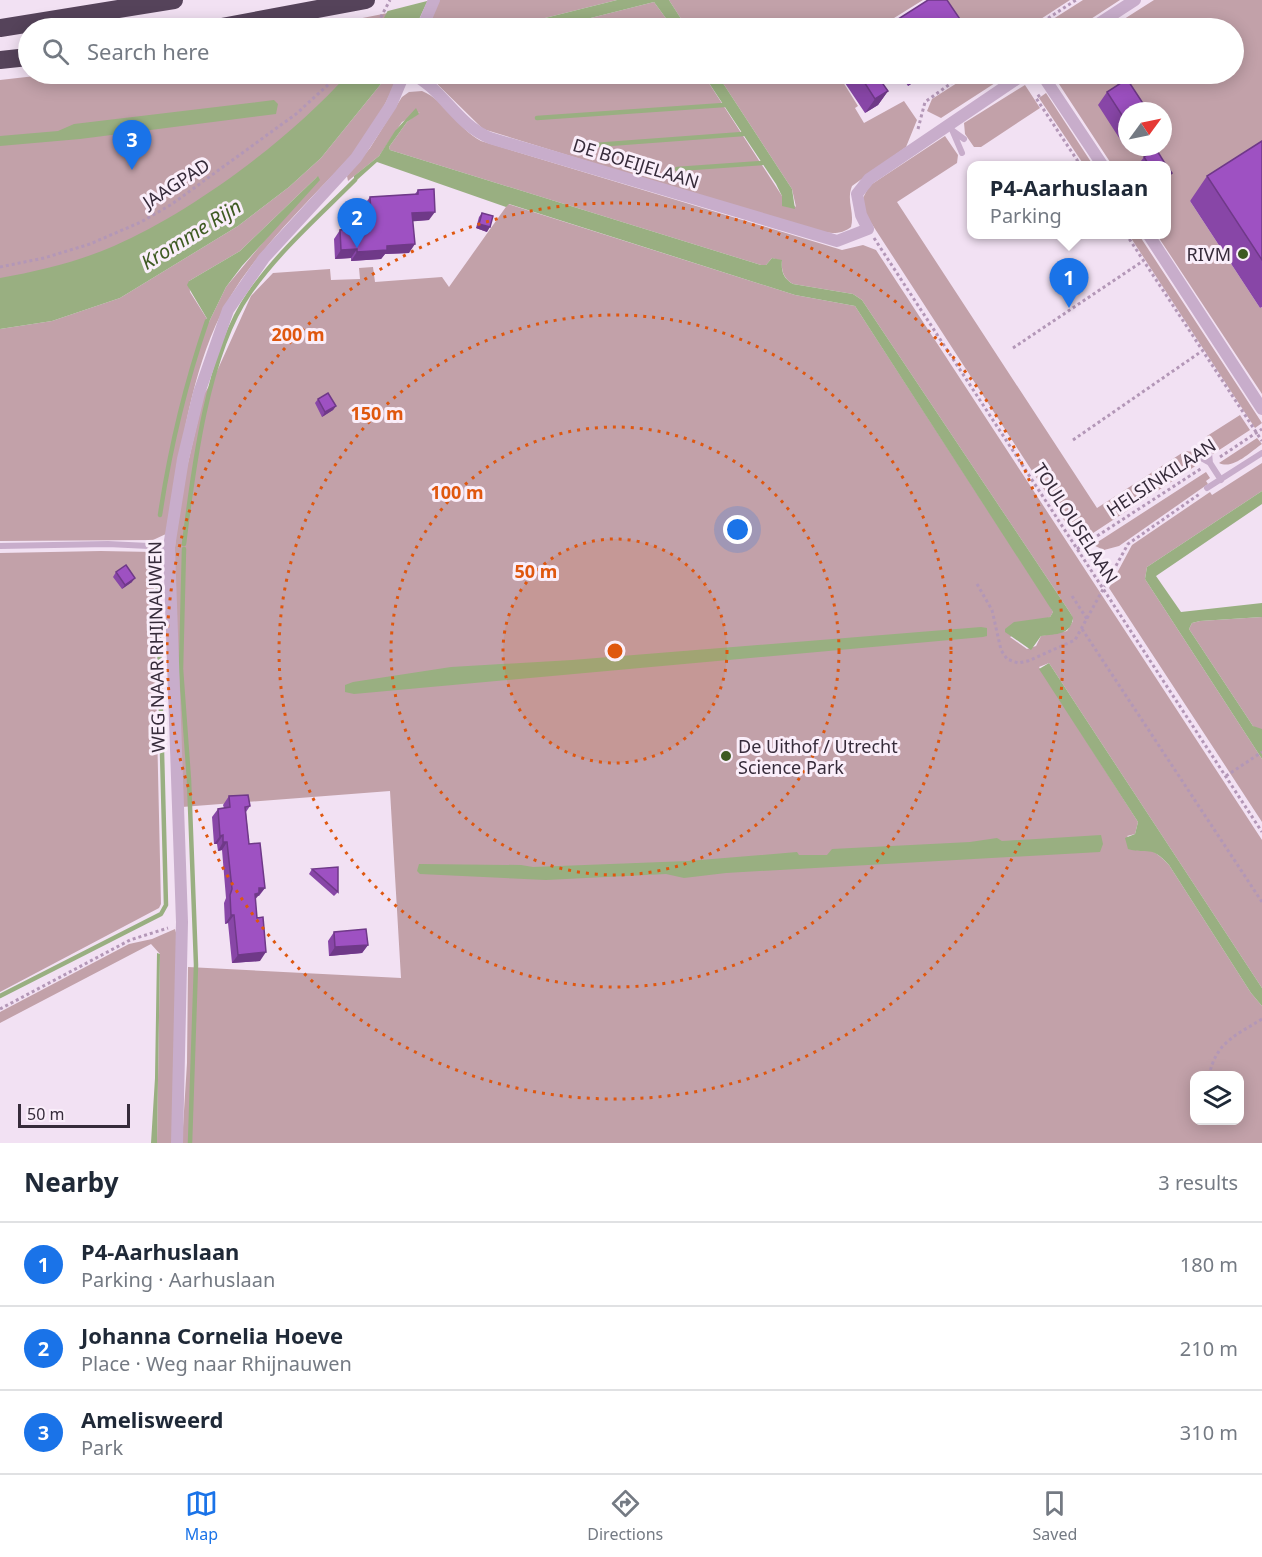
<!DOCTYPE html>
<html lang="en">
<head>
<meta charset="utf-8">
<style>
  :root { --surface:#fff; --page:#f6f6f7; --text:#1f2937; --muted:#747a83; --line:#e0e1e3; --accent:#1a73e8 }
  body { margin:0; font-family:"Noto Sans",sans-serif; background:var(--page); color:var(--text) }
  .controls { position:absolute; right:18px; bottom:18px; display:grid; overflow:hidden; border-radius:12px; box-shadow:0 3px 15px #0003 }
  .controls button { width:54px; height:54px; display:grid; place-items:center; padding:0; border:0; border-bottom:2px solid var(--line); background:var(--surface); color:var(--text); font:30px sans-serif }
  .compass { position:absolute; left:1118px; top:102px; width:54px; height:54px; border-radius:50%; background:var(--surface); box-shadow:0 3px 15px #0003; rotate:57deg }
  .scale { position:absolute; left:18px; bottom:15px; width:112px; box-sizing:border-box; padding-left:6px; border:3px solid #362b3a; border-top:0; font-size:16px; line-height:21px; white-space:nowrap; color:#362b3a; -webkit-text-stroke:4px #faeefa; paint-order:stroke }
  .you { position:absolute; left:738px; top:530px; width:21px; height:21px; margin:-15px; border:4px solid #fff; border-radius:50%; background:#1a73e8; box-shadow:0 0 0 9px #1a73e833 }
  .badge { display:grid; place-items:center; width:39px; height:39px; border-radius:50%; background:var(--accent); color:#fff; font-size:20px; font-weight:700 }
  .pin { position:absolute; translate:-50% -50px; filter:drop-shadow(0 2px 3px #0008) }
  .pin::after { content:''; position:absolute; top:32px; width:21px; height:18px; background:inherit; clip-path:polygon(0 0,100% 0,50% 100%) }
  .popup { position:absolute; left:967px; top:161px; width:204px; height:78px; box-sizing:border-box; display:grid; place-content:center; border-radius:12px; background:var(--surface); filter:drop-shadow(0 2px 4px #0005); font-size:20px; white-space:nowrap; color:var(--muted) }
  .popup b { font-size:22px; color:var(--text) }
  .popup::after { content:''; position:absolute; left:50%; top:100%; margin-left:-12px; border:12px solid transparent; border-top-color:var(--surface) }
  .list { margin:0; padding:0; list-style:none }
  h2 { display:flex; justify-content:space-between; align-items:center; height:78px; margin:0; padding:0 24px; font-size:26px }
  h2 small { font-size:20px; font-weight:400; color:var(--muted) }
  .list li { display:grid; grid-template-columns:39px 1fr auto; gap:18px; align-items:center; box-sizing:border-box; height:84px; padding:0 24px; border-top:2px solid var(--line) }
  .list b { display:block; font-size:22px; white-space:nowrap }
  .list p { margin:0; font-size:20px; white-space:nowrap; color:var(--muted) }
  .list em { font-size:20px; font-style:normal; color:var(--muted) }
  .icon { flex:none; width:33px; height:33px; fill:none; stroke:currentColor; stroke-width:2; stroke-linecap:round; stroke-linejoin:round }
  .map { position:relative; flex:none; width:1262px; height:1143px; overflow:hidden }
  .search { position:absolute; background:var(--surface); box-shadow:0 3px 15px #0003; left:18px; right:18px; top:18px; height:66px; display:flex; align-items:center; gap:15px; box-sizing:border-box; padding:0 21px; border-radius:33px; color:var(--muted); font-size:22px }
  .sheet { height:330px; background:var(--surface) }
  nav { display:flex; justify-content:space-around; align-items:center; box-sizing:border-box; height:84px; border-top:2px solid var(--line); background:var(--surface); font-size:16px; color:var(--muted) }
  nav a { display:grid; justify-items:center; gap:3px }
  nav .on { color:var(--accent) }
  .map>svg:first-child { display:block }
  .green { fill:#c2a1a9; fill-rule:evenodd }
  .water { fill:#99af81 }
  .pier { fill:#f2e1f3 }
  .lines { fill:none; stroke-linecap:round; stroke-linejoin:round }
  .stream { stroke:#99af81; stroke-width:4.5 }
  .path { stroke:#b397b7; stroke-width:3; stroke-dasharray:3 3; stroke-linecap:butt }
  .service { stroke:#c8adcb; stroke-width:6 }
  .minor { stroke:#c8adcb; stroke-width:12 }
  .motorway { stroke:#55435a; stroke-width:18 }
  .wall { fill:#8846a7 }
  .shaded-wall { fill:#6f3988 }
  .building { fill:#9e51c2; stroke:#6f3988; stroke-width:1.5 }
  .ring { fill:none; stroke:#df570e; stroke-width:3; stroke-dasharray:3 6 }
  .poi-dot { fill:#3e5a22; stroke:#faeefa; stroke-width:2 }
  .labels { text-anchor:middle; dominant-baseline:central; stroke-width:6; stroke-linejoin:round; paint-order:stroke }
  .street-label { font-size:18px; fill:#362b3a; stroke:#faeefa }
  .poi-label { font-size:18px; fill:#362b3a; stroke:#faeefa; text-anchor:end }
  .water-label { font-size:20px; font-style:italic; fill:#3e5a22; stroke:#faeefa }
  .centre { fill:#df570e; stroke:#faeefa; stroke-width:3 }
  .ring-label { font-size:18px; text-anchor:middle; font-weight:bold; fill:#df570e; stroke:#faeefa; stroke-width:6; stroke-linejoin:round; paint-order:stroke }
</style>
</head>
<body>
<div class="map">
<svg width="1262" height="1143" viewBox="0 0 1262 1143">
  <rect width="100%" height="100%" fill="#f2e1f3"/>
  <path class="green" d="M438,0h179l-112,28h-79z
    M669,0h254l-45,28h-191z
    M944,0h126l-43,28h-66z
    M1083,0h37l-43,28h-38z
    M1154,0h108v154l-72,47 70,107 2,-1v87l-105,-159 9,-1v-68l-54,-1 -55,-84 -1,-7h178v-46h-124zM1127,111h36v36h-36z
    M654,2l19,26h-122z
    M398,11l-8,17h-87l20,-5 9,1z
    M53,74h308l-135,126 -226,96v-216z
    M389,74h11l-26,52 -14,20c-45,50 -110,108 -139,168 -33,67 -41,147 -55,220l-13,6 -153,1v-212l52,-8 68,-23 118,-72 51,-39 32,-29zM318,176l-92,111 -17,35 -19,-30 -1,-11 51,-30z
    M427,74h276l79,122 14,11 -4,-18 -75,-115h121l20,32 -3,2 9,15 40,-22 13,19 -11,27 -54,39c-6,15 3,26 -1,41 -13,11 -32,4 -47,1l-321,-99z
    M971,74h38l-68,44 -14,-7 5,-12z
    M1025,85l15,23 -59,39h-7l-9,-13 -1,-11z
    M422,91c23,9 36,38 59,50l361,109 21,-5 13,5 386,590v148l-213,-325 -10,4 99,155 -3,12 -8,2 14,13c12,-1 20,8 28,16l82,128 11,13v137h-1080l5,-80 1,-96 213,11 -11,-187 -208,16 -8,-237 2,-45 8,-45 20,-86 9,-14 38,-84 22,-23 57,-4 1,11 29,-1 -1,-11 14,-1 2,15 67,-5 7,10 59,-83 287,91 60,11 195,300 3,6 -3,5 -40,20 17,12 9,-3 5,-10 26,-5 6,-10 -2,-7 -209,-314 -9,-6 -60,-10c-9,-5 -12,-13 -11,-23l-10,-3 -6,7h-5l-371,-115 -1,-3 18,-25 13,-10 -18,10 -23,34 -31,25 -1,-5 23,-28 32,-51 7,-5zM1194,1076h46v44h-46z
    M1046,93l47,72h-9l-45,-67z
    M945,136l13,19 -1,8 -60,39 200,306 88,-57 9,1 6,11 -113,74h-10l-4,-3 -207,-319 -3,-17 6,-12z
    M1129,235h10l123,188 -7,5z
    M1240,415l10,15 -37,24 -7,-11 1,-7z
    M1257,438l5,6c-12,8 -29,26 -43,19z
    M1262,463v28l-115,76 -2,12 117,180v63l-153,-234 23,-43 78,-53 2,3z
    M1206,472l4,6 -4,3 2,3 -89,62 -15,4 -11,-5z
    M101,551l52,1 8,352 -2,4 -159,84v-439z
    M1262,617v112l-4,1 -5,-4 -64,-97 3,-6 8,-2z
    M175,929l3,11 -4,203h-17l3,-189 -9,-10 -151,79v-11l129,-68 23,-5z"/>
  <path class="water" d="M393,0h35l-13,28h-36z
    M617,0h52l18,28h-14l-19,-26 -103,26h-46z
    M348,74h41l-68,84 -32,29 -51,39 -118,72 -68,23 -52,8v-51c39,-7 77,-16 114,-32 80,-35 176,-107 234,-172z
    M703,74h14l75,115 3,20 -13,-3v-10l-6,-12z
    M274,100l4,4 -2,10 -196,25 -80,7v-10l58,-5 16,-7z
    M416,108l3,6 -12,8 -18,25 1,3 371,115h5l6,-7 10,2c-1,11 1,18 11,24l60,10 9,6 209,314 2,4c-2,17 -17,16 -32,18l-10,14 -26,-18v-3l9,-7 36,-5 3,-5 -198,-306 -60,-11 -286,-91 -3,3 -129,-45 -20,18 -3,-1v-3l25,-20 16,-25z
    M318,176l2,4 -78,86 -16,21 -17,35 -22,-37 2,-4 51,-30z
    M1262,491v13l-106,72 25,36 81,-9v14l-62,4 -8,2 -3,6 64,97 9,3v30l-117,-180 2,-12z
    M981,627l6,1v8l-4,1 -629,57 -9,-2v-7l8,-3 98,-15 121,-7z
    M1049,663l213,325v18l-11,-13 -82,-128c-19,-21 -20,-10 -41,-16l-3,-11 10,-4 3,-12 -99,-153z
    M1101,835l2,9 -3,8 -374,21 -42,5 -18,-4 -120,6 -126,-6 -3,-3 2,-7 102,1 12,2 155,-6 109,-9 2,3h28l5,-6 138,-7 27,-4 5,3z
    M157,953l3,1 -3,189h-6l4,-65z"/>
  <path class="pier" d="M389,0h42l-47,12z"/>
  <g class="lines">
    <path class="stream" d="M537,118l187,-13
      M595,145l148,-11
      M677,169l85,-6
      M160,515c10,-67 25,-130 47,-194
      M184,544c9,-73 23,-190 65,-250 29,-42 70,-78 106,-114
      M184,549l-3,120 8,111 7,185 -6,178
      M0,996l161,-82 5,-9 -9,-345"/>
    <path class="path" d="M375,28l15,-28
      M1033,28l43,-28
      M1040,95l-4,3 45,68
      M918,129l7,-27 39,-28
      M1126,234l136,207
      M874,238l388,594
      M0,267l44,-9 46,-14 51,-22 31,-18 124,-90 44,-40
      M1013,348l130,-87
      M1073,440l129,-89
      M1220,457l42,-28
      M1077,549l125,-81
      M977,584l15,26 9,40 6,9 11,4 10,-2 47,-21 53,-96 73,-51
      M1072,596l15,23
      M1082,629l180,273
      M1226,776l36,-24
      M0,1009l130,-69 38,-12
      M1209,1076c7,-34 26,-40 53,-57"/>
    <path class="service" d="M950,125l12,28
      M953,131l11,8
      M1203,444l6,9 1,10
      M1201,458l9,5 11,17
      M1207,488l55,-35
      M0,546l108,-2 61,3"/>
    <path class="minor" d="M422,28l12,-28
      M1092,28l43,-28
      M412,74c31,15 45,51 78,64l347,103 31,-12 -7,-14 -4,-21 12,-15 155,-105
      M1045,74l2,8 56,84
      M1148,234l114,175
      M177,1143l5,-221 -13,-375 14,-88 16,-66 29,-83 36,-52 92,-100 35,-53 13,-31"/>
    <path class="motorway" d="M0,28l174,-28
      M216,28l150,-28
      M0,60l28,-3"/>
  </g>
  <path class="wall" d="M839,74h37l12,17 -10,14 -13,8z
    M900,74h26l-18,12z
    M1107,92l20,19v35l-2,1 -27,-42z
    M1262,141v166l-2,1 -70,-107 17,-25z
    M1144,157l22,8h-28z
    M418,190l11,30 -16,1 -4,32 -24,1 -4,5 -30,2v-3l-16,1 -1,-20 6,-9 25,-3 -1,-22 6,-8 45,-3z
    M482,213l5,19 -11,-4 3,-11z
    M318,399l18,7 -3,4 -11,7 -7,-14z
    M116,572l16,10 -10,7 -9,-12z
    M229,796l21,10 -4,6 3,32 16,44 -6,8h-2l-2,3 5,62 -28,2 -4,-40 -3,1 -1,-21 2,-5 -4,-48 -4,1 -1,-7h-3l-2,-27 6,-8 6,-1 -1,-3z
    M312,869l26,23 -4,4 -25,-22z
    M334,932l34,13 -6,8 -33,3 -1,-15z"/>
  <path class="shaded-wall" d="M916,74h10l-18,12z
    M888,91l-10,14 -13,8 10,-14z
    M435,212l-6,8 -23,2 6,-9z
    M479,224l11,3 -3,5 -11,-4z
    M415,244l-6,9 -24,1 -4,5 -30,2 6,-9 30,-6z
    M357,249l-6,9 -16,1 6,-9z
    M336,406l-3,4 -11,7 3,-5z
    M135,578l-3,4 -10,7 3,-4z
    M223,835l-6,9h-3l6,-8z
    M223,842h4l-5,8 -4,1z
    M259,888h6l-12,14h-4z
    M231,915h3l-6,8 -3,1z
    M368,945l-6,8 -33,3 6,-9z
    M266,952l-6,9 -28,2 6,-8z"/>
  <path class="building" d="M928,0h19l19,28h-82z
    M859,74h17l12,17 -13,8z
    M1127,79l21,32h-21v12l-20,-31z
    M1262,141v119l-55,-84z
    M1156,149l10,16h-17l-5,-8z
    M1167,166l5,7 -5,4z
    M434,189l1,23 -23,1 3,31 -28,2v4l-30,2v-3l-16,1 -1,-20 32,-4 -2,-29 48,-3v-4z
    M482,213l11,3 -3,11 -11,-3z
    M328,393l8,13 -11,6 -7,-13z
    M126,565l9,13 -10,7 -9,-13z
    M248,795l2,11 -5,1 4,37 11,-1 5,45h-6v5l-4,1 2,24 6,-1 3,35 -28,3 -4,-40h-3l-1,-20 2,-6 -5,-47h-4v-7l-3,1 -2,-27 12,-2 -1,-11z
    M338,867v25l-26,-23z
    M366,929l2,16 -33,2 -1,-15z"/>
  <circle cx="615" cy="651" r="112" fill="#df570e" fill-opacity=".12"/>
  <g class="ring">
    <circle cx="615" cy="651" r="112"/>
    <circle cx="615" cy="651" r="224"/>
    <circle cx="615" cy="651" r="336"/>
    <circle cx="615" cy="651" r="448"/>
  </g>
  <g class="poi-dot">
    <circle cx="1243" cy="254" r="6"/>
    <circle cx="726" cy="756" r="6"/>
  </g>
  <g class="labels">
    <g class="street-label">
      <text transform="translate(636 163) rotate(17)">DE BOEIJELAAN</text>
      <text transform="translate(176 183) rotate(-33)">JAAGPAD</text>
      <text transform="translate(1161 477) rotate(-33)">HELSINKILAAN</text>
      <text transform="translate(1076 523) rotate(57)">TOULOUSELAAN</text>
      <text transform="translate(156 647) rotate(-91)">WEG NAAR RHIJNAUWEN</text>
    </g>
    <g class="poi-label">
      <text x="1231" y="254">RIVM</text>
      <text x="738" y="746" text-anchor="start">De Uithof / Utrecht<tspan x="738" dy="21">Science Park</tspan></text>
    </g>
    <g class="water-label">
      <text transform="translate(191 234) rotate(-32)">Kromme Rijn</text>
    </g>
  </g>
  <circle cx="615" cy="651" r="9" class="centre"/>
  <g class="ring-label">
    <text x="298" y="341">200 m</text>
    <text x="377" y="420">150 m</text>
    <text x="457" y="499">100 m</text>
    <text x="536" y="578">50 m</text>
  </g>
</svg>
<div class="controls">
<button><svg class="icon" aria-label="layers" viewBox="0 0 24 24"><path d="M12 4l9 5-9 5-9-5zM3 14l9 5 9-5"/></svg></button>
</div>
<svg class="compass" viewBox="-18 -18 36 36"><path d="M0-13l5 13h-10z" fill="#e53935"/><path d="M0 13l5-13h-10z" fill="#747a83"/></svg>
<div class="scale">50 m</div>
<div class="you"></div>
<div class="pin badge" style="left:1069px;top:308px">1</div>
<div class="popup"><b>P4-Aarhuslaan</b>Parking</div>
<div class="pin badge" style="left:357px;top:248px">2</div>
<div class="pin badge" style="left:132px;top:170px">3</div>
<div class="search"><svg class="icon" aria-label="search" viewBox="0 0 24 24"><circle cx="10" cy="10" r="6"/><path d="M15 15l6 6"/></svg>Search here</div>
</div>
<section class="sheet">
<h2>Nearby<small>3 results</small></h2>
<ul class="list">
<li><span class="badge">1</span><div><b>P4-Aarhuslaan</b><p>Parking · Aarhuslaan</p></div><em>180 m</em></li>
<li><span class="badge">2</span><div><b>Johanna Cornelia Hoeve</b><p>Place · Weg naar Rhijnauwen</p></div><em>210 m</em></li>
<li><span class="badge">3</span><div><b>Amelisweerd</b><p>Park</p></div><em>310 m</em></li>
</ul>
</section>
<nav>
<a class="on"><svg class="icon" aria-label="map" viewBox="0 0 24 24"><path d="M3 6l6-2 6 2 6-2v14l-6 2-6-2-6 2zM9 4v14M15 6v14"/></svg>Map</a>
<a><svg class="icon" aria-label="directions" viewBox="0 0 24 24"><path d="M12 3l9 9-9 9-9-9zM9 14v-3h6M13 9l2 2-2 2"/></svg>Directions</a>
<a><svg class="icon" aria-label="saved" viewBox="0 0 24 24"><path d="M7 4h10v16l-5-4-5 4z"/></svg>Saved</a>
</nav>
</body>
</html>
